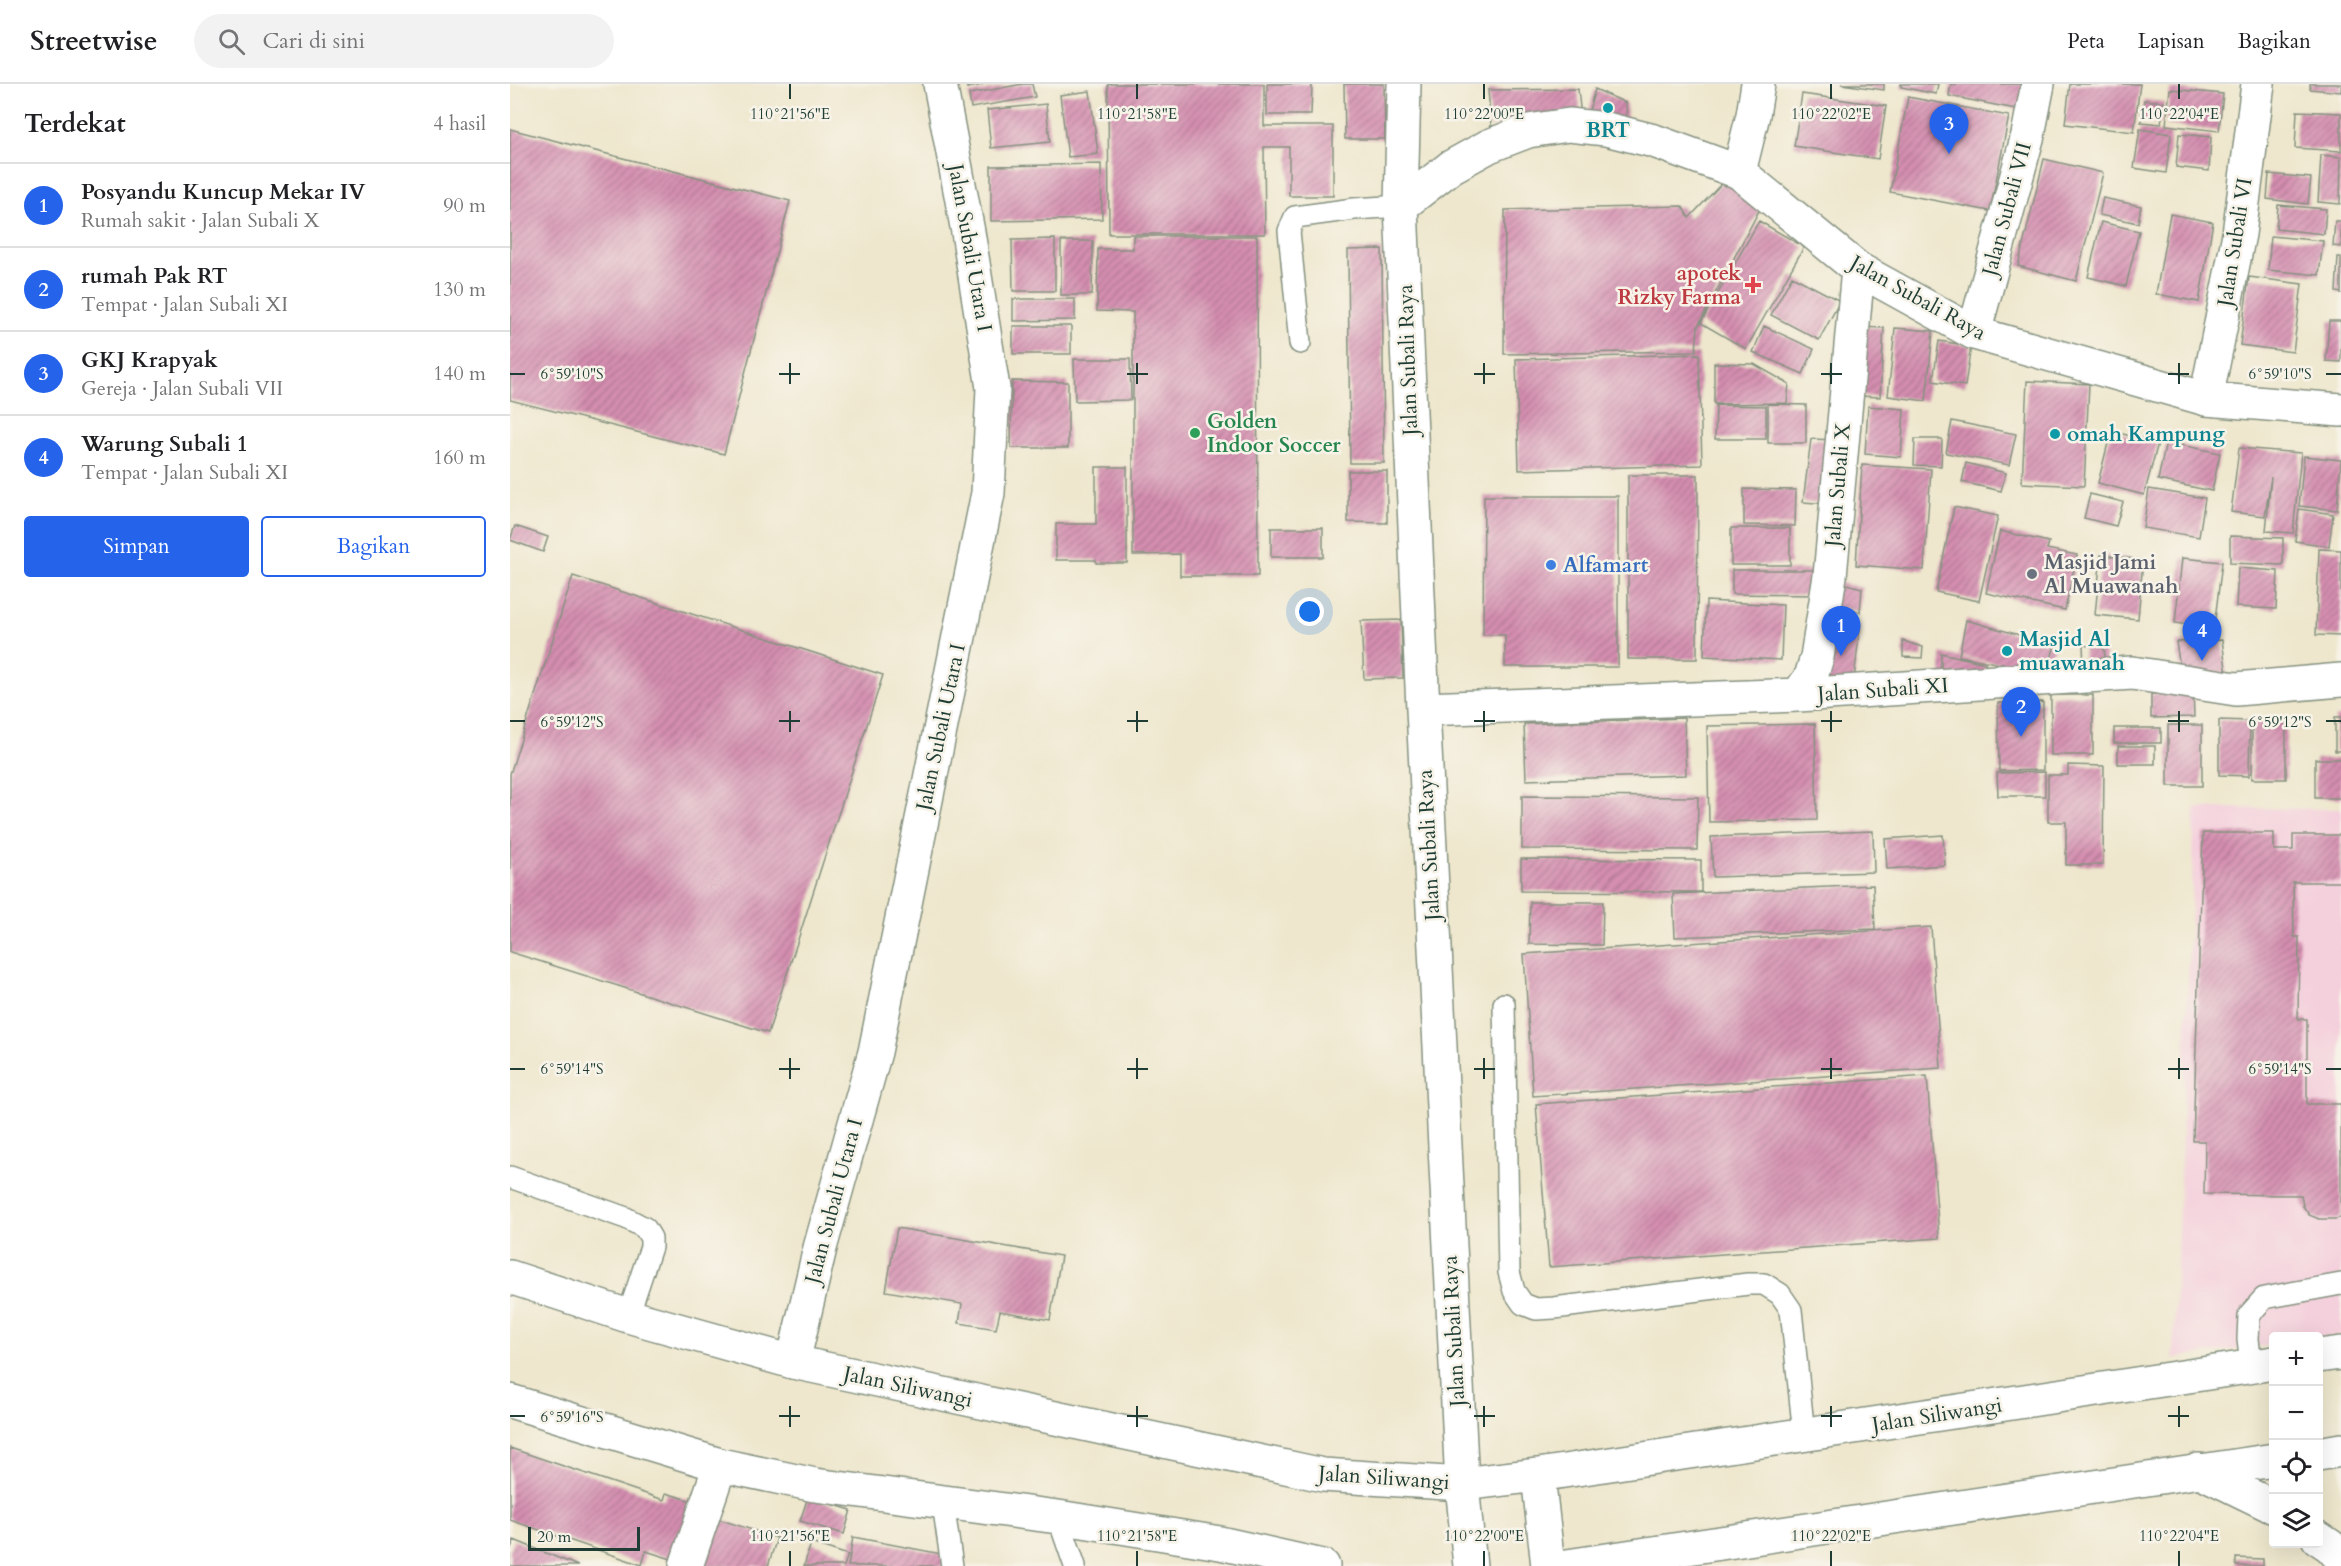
<!DOCTYPE html>
<html lang="id">
<head>
<meta charset="utf-8">
<style>
  :root { --surface:#fff; --page:#f2f2f2; --text:#202124; --muted:#757577; --line:#e0e0e0; --accent:#2563eb }
  body { margin:0; font-family:Cardo,serif; background:var(--page); color:var(--text) }
  .controls { position:absolute; right:18px; bottom:18px; display:grid; overflow:hidden; border-radius:6px; box-shadow:0 6px 24px #0002 }
  .controls button { width:54px; height:54px; display:grid; place-items:center; padding:0; border:0; border-bottom:2px solid var(--line); background:var(--surface); color:var(--text); font:30px sans-serif }
  .scale { position:absolute; left:18px; bottom:15px; width:112px; box-sizing:border-box; padding-left:6px; border:3px solid #1f3d34; border-top:0; font-size:16px; line-height:21px; white-space:nowrap; color:#1f3d34; -webkit-text-stroke:4px #f7f3e8; paint-order:stroke }
  .you { position:absolute; left:800px; top:528px; width:21px; height:21px; margin:-15px; border:4px solid #fff; border-radius:50%; background:#1a73e8; box-shadow:0 0 0 9px #1a73e833 }
  .badge { display:grid; place-items:center; width:39px; height:39px; border-radius:50%; background:var(--accent); color:#fff; font-size:20px; font-weight:700 }
  .pin { position:absolute; translate:-50% -50px; filter:drop-shadow(0 2px 3px #0008) }
  .pin::after { content:''; position:absolute; top:32px; width:21px; height:18px; background:inherit; clip-path:polygon(0 0,100% 0,50% 100%) }
  .list { margin:0; padding:0; list-style:none }
  h2 { display:flex; justify-content:space-between; align-items:center; height:78px; margin:0; padding:0 24px; font-size:26px }
  h2 small { font-size:20px; font-weight:400; color:var(--muted) }
  .list li { display:grid; grid-template-columns:39px 1fr auto; gap:18px; align-items:center; box-sizing:border-box; height:84px; padding:0 24px; border-top:2px solid var(--line) }
  .list b { display:block; font-size:22px; white-space:nowrap }
  .list p { margin:0; font-size:20px; white-space:nowrap; color:var(--muted) }
  .list em { font-size:20px; font-style:normal; color:var(--muted) }
  .actions { display:flex; gap:12px; padding:18px 24px }
  .actions a { flex:1; padding:14px 0; border:2px solid var(--accent); border-radius:6px; text-align:center; font-size:21px; color:var(--accent) }
  .actions .main { background:var(--accent); color:#fff }
  .icon { flex:none; width:33px; height:33px; fill:none; stroke:currentColor; stroke-width:2; stroke-linecap:round; stroke-linejoin:round }
  .map { position:relative; flex:none; width:1831px; height:1482px; overflow:hidden }
  header { display:flex; align-items:center; gap:36px; box-sizing:border-box; height:84px; padding:0 30px; background:var(--surface); border-bottom:2px solid var(--line) }
  header strong { font-size:28px }
  nav { display:flex; gap:33px; margin-inline-start:auto; font-size:21px }
  .search { width:420px; height:54px; background:var(--page); display:flex; align-items:center; gap:15px; box-sizing:border-box; padding:0 21px; border-radius:33px; color:var(--muted); font-size:22px }
  main { display:flex }
  aside { flex:1; background:var(--surface) }
  .map>svg:first-child { display:block }
  .built { fill:#f4cfdc }
  .building { fill:url(#building-hatch) }
  .lines { fill:none; stroke-linecap:round; stroke-linejoin:round }
  .service-casing { stroke:#869280; stroke-width:24 }
  .minor-casing { stroke:#869280; stroke-width:36 }
  .trunk-casing { stroke:#869280; stroke-width:36 }
  .motorway-casing { stroke:#869280; stroke-width:36 }
  .service { stroke:#fff; stroke-width:21 }
  .minor { stroke:#fff; stroke-width:33 }
  .trunk { stroke:#fff; stroke-width:33 }
  .motorway { stroke:#fff; stroke-width:33 }
  .ticks { fill:none; stroke:#1f3d34; stroke-width:2 }
  .culture-dot { fill:#0f9aa8; stroke:#f7f3e8; stroke-width:2 }
  .health-dot { fill:#e0444e; stroke:#f7f3e8; stroke-width:2 }
  .leisure-dot { fill:#2e9e5b; stroke:#f7f3e8; stroke-width:2 }
  .shop-dot { fill:#3f7fe0; stroke:#f7f3e8; stroke-width:2 }
  .worship-dot { fill:#6b7280; stroke:#f7f3e8; stroke-width:2 }
  .labels { text-anchor:middle; dominant-baseline:central; stroke-width:5; stroke-linejoin:round; paint-order:stroke }
  .culture-label { font-size:21px; font-weight:bold; fill:#0d838f; stroke:#f7f3e8; text-anchor:start }
  .street-label { font-size:21px; fill:#1f3d34; stroke:#f7f3e8 }
  .health-label { font-size:21px; font-weight:bold; fill:#be3a42; stroke:#f7f3e8; text-anchor:end }
  .leisure-label { font-size:21px; font-weight:bold; fill:#27864d; stroke:#f7f3e8; text-anchor:start }
  .worship-label { font-size:21px; font-weight:bold; fill:#5b616d; stroke:#f7f3e8; text-anchor:start }
  .shop-label { font-size:21px; font-weight:bold; fill:#366cbe; stroke:#f7f3e8; text-anchor:start }
  .ticks-label { font-size:15px; text-anchor:middle; fill:#1f3d34; stroke:#f7f3e8; stroke-width:5; stroke-linejoin:round; paint-order:stroke }
</style>
</head>
<body>
<header>
<strong>Streetwise</strong>
<div class="search"><svg class="icon" aria-label="search" viewBox="0 0 24 24"><circle cx="10" cy="10" r="6"/><path d="M15 15l6 6"/></svg>Cari di sini</div>
<nav><a>Peta</a><a>Lapisan</a><a>Bagikan</a></nav>
</header>
<main>
<aside>
<h2>Terdekat<small>4 hasil</small></h2>
<ul class="list">
<li><span class="badge">1</span><div><b>Posyandu Kuncup Mekar IV</b><p>Rumah sakit · Jalan Subali X</p></div><em>90 m</em></li>
<li><span class="badge">2</span><div><b>rumah Pak RT</b><p>Tempat · Jalan Subali XI</p></div><em>130 m</em></li>
<li><span class="badge">3</span><div><b>GKJ Krapyak</b><p>Gereja · Jalan Subali VII</p></div><em>140 m</em></li>
<li><span class="badge">4</span><div><b>Warung Subali 1</b><p>Tempat · Jalan Subali XI</p></div><em>160 m</em></li>
</ul>
<div class="actions"><a class="main">Simpan</a><a>Bagikan</a></div>
</aside>
<div class="map">
<svg width="1831" height="1482" viewBox="0 0 1831 1482">
  <defs>
    <pattern id="building-hatch" width="6" height="6" patternUnits="userSpaceOnUse" patternTransform="scale(1.5)"><rect width="6" height="6" fill="#d58eb0"/><path d="M-1 1l2-2M0 6l6-6M5 7l2-2" fill="none" stroke="#ac7590"/></pattern>
  </defs>
  <rect width="100%" height="100%" fill="#f7f3e8"/>
  <filter id="ink" filterUnits="userSpaceOnUse"><feTurbulence type="fractalNoise" baseFrequency=".0167" numOctaves="2"/><feDisplacementMap in="SourceGraphic" scale="12" xChannelSelector="R" yChannelSelector="G"/><feConvolveMatrix kernelMatrix="1 2 1 2 8 2 1 2 1" color-interpolation-filters="sRGB"/></filter>
  <filter id="wash" filterUnits="userSpaceOnUse"><feTurbulence type="fractalNoise" baseFrequency=".008" numOctaves="4" result="noise"/><feDisplacementMap in="SourceGraphic" scale="24" xChannelSelector="R" yChannelSelector="G"/><feGaussianBlur stdDeviation="1.35" result="paint"/><feColorMatrix in="noise" values="0 0 0 0 0 0 0 0 0 0 0 0 0 0 0 0 0 1.4 0 .05"/><feComposite in="paint" operator="in"/></filter>
  <g filter="url(#wash)">
    <rect width="100%" height="100%" fill="#eee7cd"/>
    <path class="built" d="M1685,724l146,1v526l-22,3 -1,-2h-44l-1,8 -100,14z"/>
    <g id="blocks">
      <path class="building" d="M456,0h16v1l-15,3z
        M513,0h9l3,13 -64,11 -2,-14z
        M598,0h156v42h69v70h-44v-49h-25l1,87h-156z
        M757,0h45l-1,31h-44z
        M834,0h40l1,55h-40z
        M1331,0h43v6z
        M1391,0h37l-2,10 -35,-7z
        M1441,0h75l-5,26 -72,-14z
        M1560,0h70l-6,48 -69,-8z
        M1800,0h31v8l-31,-3z
        M1068,5l3,28 -90,9 -3,-36z
        M1085,5l31,14 1,17 -39,-6z
        M1660,5l53,5 -4,37 -53,-6z
        M580,7l8,63 -30,3 -8,-62z
        M1292,10l84,12 -8,53 -84,-13z
        M1398,13l101,19 -19,95 -100,-19z
        M1634,16l20,2 -3,22 -20,-2z
        M536,20l4,38 -59,6 -4,-38z
        M1787,27l44,2v38l-46,-3z
        M0,45l280,72 -66,253 -214,-54z
        M1630,45l31,5 -5,39 -32,-5z
        M1669,50l32,3 -2,34 -33,-4z
        M1811,71l20,2 -1,47 -22,-2z
        M1534,75l59,14 -27,108 -58,-15z
        M591,80l1,55 -111,2v-55z
        M1759,90l42,4 -3,26 -41,-5z
        M1214,97l39,22 -65,123 -2,25 -192,3 1,-144 177,-4 7,12z
        M1593,114l38,8 -3,17 -39,-8z
        M1768,121l48,4 -2,25 -48,-5z
        M1660,130l43,8 -14,80 -43,-8z
        M1249,137l45,26 -58,102 -45,-26z
        M1825,137h6v26l-8,-1z
        M1591,138l38,9 -13,55 -38,-9z
        M623,152h124l1,340h-78v-22l-47,1v-243l-36,-1 1,-62h35z
        M1761,152l52,5 -4,34 -51,-5z
        M545,155v52h-42l-1,-51z
        M551,157h32l-1,54h-31z
        M872,165l2,214h-34l-2,-213z
        M1828,173h3v36l-5,-1z
        M1282,192l48,25 -21,39 -48,-25z
        M1739,193l53,7 -9,68 -53,-7z
        M503,215h62v21l-62,1z
        M1819,237h12v41l-15,-1z
        M503,242h58v28h-58z
        M1254,242l50,23 -11,25 -50,-22z
        M1351,243l23,1 -4,69 -21,-1z
        M1385,244l38,3 -7,70 -38,-5z
        M1429,257l32,5 -6,40 -32,-5z
        M1189,270l3,111 -183,5 -3,-111z
        M564,275h56l1,41 -56,1z
        M1204,279l40,1 35,20 -2,19 -73,1z
        M502,297l56,1v66h-57z
        M1517,297l62,3 -5,102 -62,-3z
        M1258,320l38,1v38h-38z
        M1206,321l50,1v33h-51z
        M1358,322l36,3 -3,48 -36,-3z
        M1442,337l64,13 -7,31 -63,-12z
        M1601,347l47,12 -14,52 -46,-12z
        M1301,355l25,1 -7,64 -26,-2z
        M1405,355h27l-1,27 -27,-1z
        M1656,358l54,11 -8,38 -54,-11z
        M1729,364l62,5 -8,80 -27,-2 5,-54 -6,39 -34,-4z
        M1794,372l37,4 -4,50 -38,-4z
        M1456,379l40,10 -5,18 -39,-9z
        M1352,381l69,4 -7,101 -68,-5z
        M586,383h31v96h-31v-3h-40v-36h40z
        M838,387h39v52l-39,-1z
        M1118,391h70l-1,184h-69z
        M1234,405l52,1 -1,36 -51,-1z
        M1639,405l56,9 -6,39 -56,-9z
        M1580,410l33,8 -7,24 -32,-8z
        M974,412h134v171h-113v-32h-22z
        M1444,423l44,9 -19,85 -43,-9z
        M1789,425l34,5 -4,32 -34,-5z
        M5,442l33,11 -5,15 -33,-12z
        M761,444h52v29h-52z
        M1221,444h59v37h-59z
        M1490,447l49,11 -2,7 30,6 -12,55 -79,-17z
        M1720,452l53,2v27l-53,-2z
        M1809,465l22,1v86l-25,-1z
        M1591,471l42,5 -5,59 -43,-4z
        M1672,474l40,4 -8,66 -39,-5z
        M1728,484l40,3 -2,38 -40,-2z
        M1222,486h86v25l-86,-1z
        M63,492l310,99 -115,358 -258,-81v-178z
        M1325,497l27,7 -2,24 -28,-6z
        M1196,517l77,4 -2,55 -77,-4z
        M891,536l2,58 -39,1 -3,-58z
        M1456,536l89,25 -8,28 -88,-17z
        M1318,540l32,3 -7,61 -32,-3z
        M1712,556l6,42 -46,-2 -6,-38z
        M1393,557l20,6 -1,11 -19,-1z
        M1573,561l21,3 2,17 -22,3z
        M1431,569l44,10 3,18 -47,-2z
        M1683,608l1,25 -43,1v-24z
        M1541,611h42v60h-42z
        M1533,618v68l-44,1 -1,-68z
        M1825,633h6v34h-6z
        M1174,634l2,57 -160,5 -2,-56z
        M1742,635h34v60h-34z
        M1709,636l31,1 -1,55 -30,-1z
        M1305,640l2,96 -108,2 -2,-96z
        M1658,641h34v61h-34z
        M1604,644h47v15h-47z
        M1608,662h37v18h-37z
        M1805,675h26v39h-26z
        M1558,681l36,1 -1,99h-37v-43h-18v-47h20z
        M1535,688v24h-47l-1,-23z
        M1012,712l176,1 -1,53 -175,-1z
        M1363,747l1,41 -161,5 -2,-40z
        M1693,749h71v17h19v-15h48v47h-48l1,55h5l-1,82h9v85h34v112l-4,3h-18l-10,-4 -6,-9 -2,-11 -97,-1 1,-53h-12z
        M1433,751l2,30 -58,4 -2,-30z
        M1011,775l180,1v32l-180,-1z
        M1363,801l2,44 -200,8 -2,-43z
        M1020,818h73l-1,43 -73,-1z
        M1421,843l10,141 -408,28 -9,-142z
        M1417,992l12,162 -390,29 -13,-163z
        M387,1144l164,28 -11,64 -50,-9 -4,18 -37,-6 3,-19 -76,-13z
        M0,1364l154,52 2,-7 38,12 -20,58 -38,-12 -4,14 -132,-45z
        M298,1413l43,13 -7,24 -44,-13z
        M205,1434l62,20 -9,28h-69z
        M343,1453l94,18 -2,11h-97z
        M4,1456l64,26h-68v-15z
        M301,1459l37,12 -4,11h-40z
        M1726,1474l27,1v7h-27z"/>
    </g>
  </g>
  <g filter="url(#ink)">
    <use href="#blocks" fill-opacity="0" stroke="#869280" stroke-width="1.5"/>
    <g class="lines">
      <defs>
        <path id="service" d="M790,259l-11,-112 6,-14 59,-8 47,-3
          M994,920l5,268 5,19 9,13 13,5 18,-1 194,-24h16l16,10 11,16 13,125
          M0,1093l116,41 19,10 6,10v9l-23,69
          M1741,1282l-3,-27 1,-24 15,-17 77,-14
          M433,1419l9,63
          M548,1433l17,49"/>
        <path id="minor" d="M1229,88l14,-57 5,-31
          M891,122l3,-122
          M1464,249l54,-198 10,-51
          M1696,315l33,-165 19,-150
          M1288,611l13,-18 6,-20 13,-81 28,-307
          M913,625l375,-14 334,-22 104,16 105,-9
          M283,1278l27,-114 55,-196 113,-559 5,-105 -25,-156 -28,-148
          M952,1400l-39,-775 -22,-503 50,-39 38,-21 39,-15 41,-6 37,4 48,12 85,31 119,97 116,64 232,66 135,11
          M176,1482l34,-101"/>
        <path id="trunk" d="M0,1193l118,39 165,46 530,113 139,9 76,-9 736,-112
          M1808,1272l23,-3
          M0,1317l210,64 95,20 243,32 162,26 103,23
          M1808,1370l23,-4
          M1028,1391l10,91
          M952,1400l8,82
          M1057,1482l707,-106"/>
        <path id="motorway" d="M1688,1386l76,37
          M1808,1454l12,8 11,12"/>
      </defs>
      <use href="#service" class="service-casing"/>
      <use href="#minor" class="minor-casing"/>
      <use href="#trunk" class="trunk-casing"/>
      <use href="#motorway" class="motorway-casing"/>
      <use href="#service" class="service"/>
      <use href="#minor" class="minor"/>
      <use href="#trunk" class="trunk"/>
      <use href="#motorway" class="motorway"/>
    </g>
  </g>
  <path class="ticks" d="M280,0v15M627,0v15M974,0v15M1321,0v15M1669,0v15M280,279v21M627,279v21M974,279v21M1321,279v21M1669,279v21M0,290h15M269,290h21M617,290h21M964,290h21M1311,290h21M1658,290h21M1816,290h15M280,627v21M627,627v21M974,627v21M1321,627v21M1669,627v21M0,637h15M269,637h21M617,637h21M964,637h21M1311,637h21M1658,637h21M1816,637h15M280,974v21M627,974v21M974,974v21M1321,974v21M1669,974v21M0,985h15M269,985h21M617,985h21M964,985h21M1311,985h21M1658,985h21M1816,985h15M280,1322v21M627,1322v21M974,1322v21M1321,1322v21M1669,1322v21M0,1332h15M269,1332h21M617,1332h21M964,1332h21M1311,1332h21M1658,1332h21M280,1467v15M627,1467v15M974,1467v15M1321,1467v15M1669,1467v15"/>
  <g class="culture-dot">
    <circle cx="1098" cy="24" r="6"/>
    <circle cx="1545" cy="350" r="6"/>
    <circle cx="1497" cy="567" r="6"/>
  </g>
  <path class="health-dot" d="M1240 192h6v6h6v6h-6v6h-6v-6h-6v-6h6z"/>
  <circle class="leisure-dot" cx="685" cy="349" r="6"/>
  <circle class="shop-dot" cx="1041" cy="481" r="6"/>
  <circle class="worship-dot" cx="1522" cy="490" r="6"/>
  <g class="labels">
    <g class="culture-label">
      <text x="1098" y="46" text-anchor="middle">BRT</text>
      <text x="1557" y="350">omah Kampung</text>
      <text x="1509" y="555">Masjid Al<tspan x="1509" dy="24">muawanah</tspan></text>
    </g>
    <g class="street-label">
      <text transform="translate(1497 125) rotate(-75)">Jalan Subali VII</text>
      <text transform="translate(1725 158) rotate(-81)">Jalan Subali VI</text>
      <text transform="translate(460 164) rotate(80)">Jalan Subali Utara I</text>
      <text transform="translate(1408 214) rotate(29)">Jalan Subali Raya</text>
      <text transform="translate(898 276) rotate(-92)">Jalan Subali Raya</text>
      <text transform="translate(1328 401) rotate(-85)">Jalan Subali X</text>
      <text transform="translate(1373 606) rotate(-4)">Jalan Subali XI</text>
      <text transform="translate(431 643) rotate(-78)">Jalan Subali Utara I</text>
      <text transform="translate(919 761) rotate(-93)">Jalan Subali Raya</text>
      <text transform="translate(324 1117) rotate(-75)">Jalan Subali Utara I</text>
      <text transform="translate(944 1247) rotate(-93)">Jalan Subali Raya</text>
      <text transform="translate(398 1303) rotate(12)">Jalan Siliwangi</text>
      <text transform="translate(1427 1331) rotate(-9)">Jalan Siliwangi</text>
      <text transform="translate(874 1394) rotate(4)">Jalan Siliwangi</text>
    </g>
    <g class="health-label">
      <text x="1231" y="189">apotek<tspan x="1231" dy="24">Rizky Farma</tspan></text>
    </g>
    <g class="leisure-label">
      <text x="697" y="337">Golden<tspan x="697" dy="24">Indoor Soccer</tspan></text>
    </g>
    <g class="worship-label">
      <text x="1534" y="478">Masjid Jami<tspan x="1534" dy="24">Al Muawanah</tspan></text>
    </g>
    <g class="shop-label">
      <text x="1053" y="481">Alfamart</text>
    </g>
  </g>
  <g class="ticks-label">
    <text x="280" y="35">110°21'56"E</text>
    <text x="627" y="35">110°21'58"E</text>
    <text x="974" y="35">110°22'00"E</text>
    <text x="1321" y="35">110°22'02"E</text>
    <text x="1669" y="35">110°22'04"E</text>
    <text x="62" y="295">6°59'10"S</text>
    <text x="1770" y="295">6°59'10"S</text>
    <text x="62" y="643">6°59'12"S</text>
    <text x="1770" y="643">6°59'12"S</text>
    <text x="62" y="990">6°59'14"S</text>
    <text x="1770" y="990">6°59'14"S</text>
    <text x="62" y="1338">6°59'16"S</text>
    <text x="280" y="1457">110°21'56"E</text>
    <text x="627" y="1457">110°21'58"E</text>
    <text x="974" y="1457">110°22'00"E</text>
    <text x="1321" y="1457">110°22'02"E</text>
    <text x="1669" y="1457">110°22'04"E</text>
  </g>
</svg>
<div class="controls">
<button>+</button>
<button>−</button>
<button><svg class="icon" aria-label="locate" viewBox="0 0 24 24"><circle cx="12" cy="12" r="6"/><path d="M12 2v4M12 18v4M2 12h4M18 12h4"/></svg></button>
<button><svg class="icon" aria-label="layers" viewBox="0 0 24 24"><path d="M12 4l9 5-9 5-9-5zM3 14l9 5 9-5"/></svg></button>
</div>
<div class="scale">20 m</div>
<div class="you"></div>
<div class="pin badge" style="left:1331px;top:572px">1</div>
<div class="pin badge" style="left:1511px;top:653px">2</div>
<div class="pin badge" style="left:1439px;top:70px">3</div>
<div class="pin badge" style="left:1692px;top:577px">4</div>
</div>
</main>
</body>
</html>
